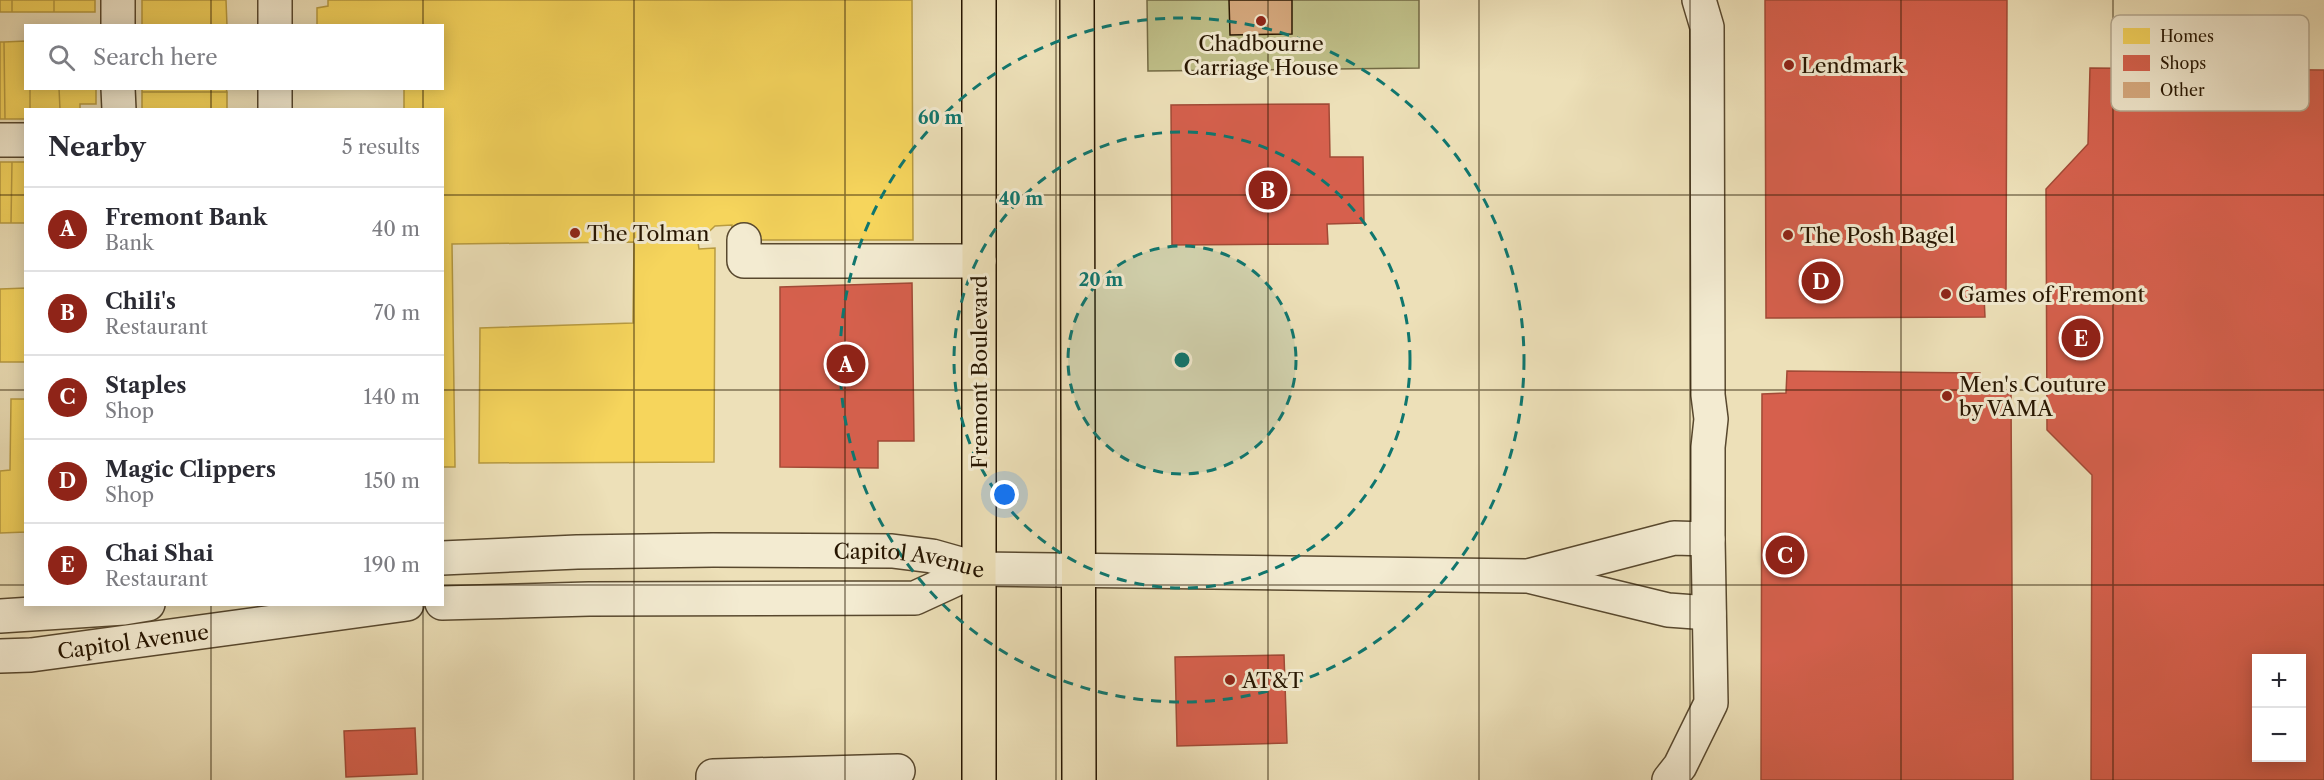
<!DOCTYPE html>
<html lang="en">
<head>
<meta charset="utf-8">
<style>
  :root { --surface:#fff; --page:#f7f7f7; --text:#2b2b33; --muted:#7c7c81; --line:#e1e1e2; --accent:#8f2418 }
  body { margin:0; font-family:"Libre Caslon Text",serif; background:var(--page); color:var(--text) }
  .controls { position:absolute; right:18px; bottom:18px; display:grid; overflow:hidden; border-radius:0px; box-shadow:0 3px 15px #0003 }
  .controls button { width:54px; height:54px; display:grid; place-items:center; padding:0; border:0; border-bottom:2px solid var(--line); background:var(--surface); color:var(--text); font:30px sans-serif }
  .you { position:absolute; left:1005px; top:495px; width:21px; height:21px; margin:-15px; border:4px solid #fff; border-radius:50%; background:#1a73e8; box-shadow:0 0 0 9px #1a73e833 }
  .badge { display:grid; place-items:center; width:39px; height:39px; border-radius:50%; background:var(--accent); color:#fff; font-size:20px; font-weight:700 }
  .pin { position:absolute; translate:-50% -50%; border:3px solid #fff; box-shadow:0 2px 6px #0006 }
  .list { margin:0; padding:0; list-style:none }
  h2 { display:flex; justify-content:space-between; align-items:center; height:78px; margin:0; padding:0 24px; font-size:26px }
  h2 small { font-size:20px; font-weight:400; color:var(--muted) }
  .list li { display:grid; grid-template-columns:39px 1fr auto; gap:18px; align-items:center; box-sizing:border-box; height:84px; padding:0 24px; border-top:2px solid var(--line) }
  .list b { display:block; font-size:22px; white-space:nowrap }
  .list p { margin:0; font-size:20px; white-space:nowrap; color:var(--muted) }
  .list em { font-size:20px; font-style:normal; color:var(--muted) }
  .icon { flex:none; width:33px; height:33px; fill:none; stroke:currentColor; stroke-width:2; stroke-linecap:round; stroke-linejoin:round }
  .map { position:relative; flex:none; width:2324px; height:780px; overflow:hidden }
  .search { position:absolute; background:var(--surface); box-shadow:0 3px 15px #0003; left:24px; top:24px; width:420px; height:66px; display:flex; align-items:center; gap:15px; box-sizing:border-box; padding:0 21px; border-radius:0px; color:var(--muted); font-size:22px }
  .panel { position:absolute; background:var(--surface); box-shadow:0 3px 15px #0003; left:24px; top:108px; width:420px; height:498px; border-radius:0px }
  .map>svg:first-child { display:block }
  .green { fill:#c0c089; stroke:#736a44; stroke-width:1.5 }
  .homes { fill:#f6d55c; stroke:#b89b40; stroke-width:1.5 }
  .shops { fill:#d6604d; stroke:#a14a36; stroke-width:1.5; fill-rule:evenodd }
  .building { fill:#d7aa7f; stroke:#261500; stroke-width:1.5 }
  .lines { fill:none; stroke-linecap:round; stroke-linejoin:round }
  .minor-casing { stroke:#58482e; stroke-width:36 }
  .major-casing { stroke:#261500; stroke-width:36 }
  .minor { stroke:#f3ebd1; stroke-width:33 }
  .major { stroke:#ede0b8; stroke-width:33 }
  .grid { fill:none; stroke:#261500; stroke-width:1.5; stroke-opacity:0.55 }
  .ring { fill:none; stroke:#0f766e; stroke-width:3; stroke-dasharray:10 8 }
  .poi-dot { fill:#8f2418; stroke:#f3ebd1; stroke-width:2 }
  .labels { text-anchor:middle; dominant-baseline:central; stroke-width:6; stroke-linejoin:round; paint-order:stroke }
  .poi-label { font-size:21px; fill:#261500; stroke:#f3ebd1; text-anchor:start }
  .street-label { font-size:21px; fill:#261500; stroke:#f3ebd1 }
  .key { fill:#f3ebd1; stroke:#b6ab92; stroke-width:1.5 }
  .key-label { font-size:16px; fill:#261500 }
  .centre { fill:#0f766e; stroke:#f3ebd1; stroke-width:3 }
  .ring-label { font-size:18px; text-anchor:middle; font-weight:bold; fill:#0f766e; stroke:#f3ebd1; stroke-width:6; stroke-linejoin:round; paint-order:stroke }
</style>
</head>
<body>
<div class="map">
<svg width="2324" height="780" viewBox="0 0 2324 780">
  <rect width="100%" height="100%" fill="#ede0b8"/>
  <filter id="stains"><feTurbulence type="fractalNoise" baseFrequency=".00333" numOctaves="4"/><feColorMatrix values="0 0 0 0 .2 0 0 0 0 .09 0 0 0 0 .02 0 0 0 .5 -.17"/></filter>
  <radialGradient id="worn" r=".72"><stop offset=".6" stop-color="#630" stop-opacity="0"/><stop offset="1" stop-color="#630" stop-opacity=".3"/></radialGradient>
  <path class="green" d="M1147,0h272v68l-271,3z"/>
  <path class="homes" d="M0,0h12v12h-12z
    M12,0h42v12h-42z
    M54,0h41v12h-41z
    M142,0h84l1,26h-85z
    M328,0h584l1,240h-182l1,-15 -17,1 -17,16 1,7 16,-1 -1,214 -235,1 1,-135 153,-5 1,-81 -182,2 3,223h-13v-357h-38v-22h38v-62h-125v-18l11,-2z
    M26,41v47h4v22h-4v9h-21l-1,-77z
    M0,42h4l1,77h-5z
    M30,88h29l1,22h-30z
    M59,88h37v16h-16v6h-20z
    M142,88h84l1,4h-85z
    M142,92h85v18h-85z
    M0,162h12l-1,61h-11z
    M12,162h14v61h-15z
    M26,288v74h-26v-73z
    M11,399h15v133l-26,1v-62l10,-1z"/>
  <path class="shops" d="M1765,0h242l-1,296h-22l1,21 -219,1z
    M2090,68l234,2v710h-233l1,-305 -45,-45 -1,-241 42,-45zM2256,658h46v100h-46z
    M1329,104l1,53h33l1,66 -37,1 1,20 -156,1 -1,-140z
    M912,283l2,158h-36v27l-98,-1v-180z
    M1787,371l193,2 -1,20 32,1 2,386h-252l1,-386 24,-1z
    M1284,655l3,88 -110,3 -2,-89z
    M415,728l2,46 -71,3 -2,-46z"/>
  <path class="building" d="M1229,0h63v34l-62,1z"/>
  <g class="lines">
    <defs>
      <g id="minor">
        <path d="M118,26v-26"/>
        <path d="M275,26v-26"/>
        <path d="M118,88l1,22"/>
        <path d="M275,110v-22"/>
        <path d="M0,140h26"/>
        <path d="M744,240v21h235"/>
        <path id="s1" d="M442,558l135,-6 136,-2 179,1 40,5 46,13 550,7 140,34 41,3"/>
        <path d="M1532,575l142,-37 34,1"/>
        <path d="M442,603l147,-4 326,-1 63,-29"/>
        <path d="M0,616l124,-8 24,-4"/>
        <path id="s2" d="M0,656l31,-1 376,-51"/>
        <path d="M713,780v-4l185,-5"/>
        <path d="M1669,780l11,-14 31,-63 -3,-164v-92l3,-28 -3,-24 -1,-368 -8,-27"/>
      </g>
      <path id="major" d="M1077,0l2,780
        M979,780v-780"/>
    </defs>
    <use href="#minor" class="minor-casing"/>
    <use href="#major" class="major-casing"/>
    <use href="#minor" class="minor"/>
    <use href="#major" class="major"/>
  </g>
  <path class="grid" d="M211,0v26M423,0v26M634,0v780M845,0v780M1056,0v780M1268,0v780M1479,0v780M1690,0v780M1901,0v780M2113,0v780M211,88v22M423,88v22M0,195h26M442,195h1882M0,390h26M442,390h1882M0,585h26M442,585h1882M211,604v176M423,604v176"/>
  <circle cx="1182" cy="360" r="114" fill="#0f766e" fill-opacity=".12"/>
  <g class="ring">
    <circle cx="1182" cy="360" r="114"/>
    <circle cx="1182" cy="360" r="228"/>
    <circle cx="1182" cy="360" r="342"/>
  </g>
  <g class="poi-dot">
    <circle cx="1261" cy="21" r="6"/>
    <circle cx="1789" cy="65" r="6"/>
    <circle cx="575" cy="233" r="6"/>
    <circle cx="1788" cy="235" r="6"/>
    <circle cx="1946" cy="294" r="6"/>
    <circle cx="1947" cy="396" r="6"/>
    <circle cx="1230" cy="680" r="6"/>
  </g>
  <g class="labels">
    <g class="poi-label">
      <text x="1261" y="43" text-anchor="middle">Chadbourne<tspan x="1261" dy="24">Carriage House</tspan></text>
      <text x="1801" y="65">Lendmark</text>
      <text x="587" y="233">The Tolman</text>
      <text x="1800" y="235">The Posh Bagel</text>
      <text x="1958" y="294">Games of Fremont</text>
      <text x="1959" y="384">Men's Couture<tspan x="1959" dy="24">by VAMA</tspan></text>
      <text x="1242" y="680">AT&amp;T</text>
    </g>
    <g class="street-label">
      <text transform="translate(979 372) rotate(-90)">Fremont Boulevard</text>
      <text stroke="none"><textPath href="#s1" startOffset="468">Capitol Avenue</textPath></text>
      <text stroke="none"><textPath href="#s2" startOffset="134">Capitol Avenue</textPath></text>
    </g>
  </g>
  <rect x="2111" y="15" width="198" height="96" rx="9" class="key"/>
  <rect x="2123" y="28" width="27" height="16" fill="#f6d55c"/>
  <rect x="2123" y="55" width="27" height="16" fill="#d6604d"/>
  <rect x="2123" y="82" width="27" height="16" fill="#d7aa7f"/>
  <g class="key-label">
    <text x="2160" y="42">Homes</text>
    <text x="2160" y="69">Shops</text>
    <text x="2160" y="96">Other</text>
  </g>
  <circle cx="1182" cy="360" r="9" class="centre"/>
  <g class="ring-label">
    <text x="940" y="124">60 m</text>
    <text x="1021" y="205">40 m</text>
    <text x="1101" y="286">20 m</text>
  </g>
  <rect width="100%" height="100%" filter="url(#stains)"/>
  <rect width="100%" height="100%" fill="url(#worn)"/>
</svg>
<div class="controls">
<button>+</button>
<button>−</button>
</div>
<div class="you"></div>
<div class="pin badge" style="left:846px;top:364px">A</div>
<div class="pin badge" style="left:1268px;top:190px">B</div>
<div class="pin badge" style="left:1785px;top:555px">C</div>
<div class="pin badge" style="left:1821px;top:281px">D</div>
<div class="pin badge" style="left:2081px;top:338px">E</div>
<div class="search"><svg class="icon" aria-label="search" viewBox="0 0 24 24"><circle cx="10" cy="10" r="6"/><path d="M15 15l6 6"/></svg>Search here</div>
<section class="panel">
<h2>Nearby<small>5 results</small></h2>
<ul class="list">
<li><span class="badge">A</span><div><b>Fremont Bank</b><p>Bank</p></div><em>40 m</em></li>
<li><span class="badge">B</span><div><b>Chili's</b><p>Restaurant</p></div><em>70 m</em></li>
<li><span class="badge">C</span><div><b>Staples</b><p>Shop</p></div><em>140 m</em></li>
<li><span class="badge">D</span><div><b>Magic Clippers</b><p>Shop</p></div><em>150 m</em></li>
<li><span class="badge">E</span><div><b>Chai Shai</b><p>Restaurant</p></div><em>190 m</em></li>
</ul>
</section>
</div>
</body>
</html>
